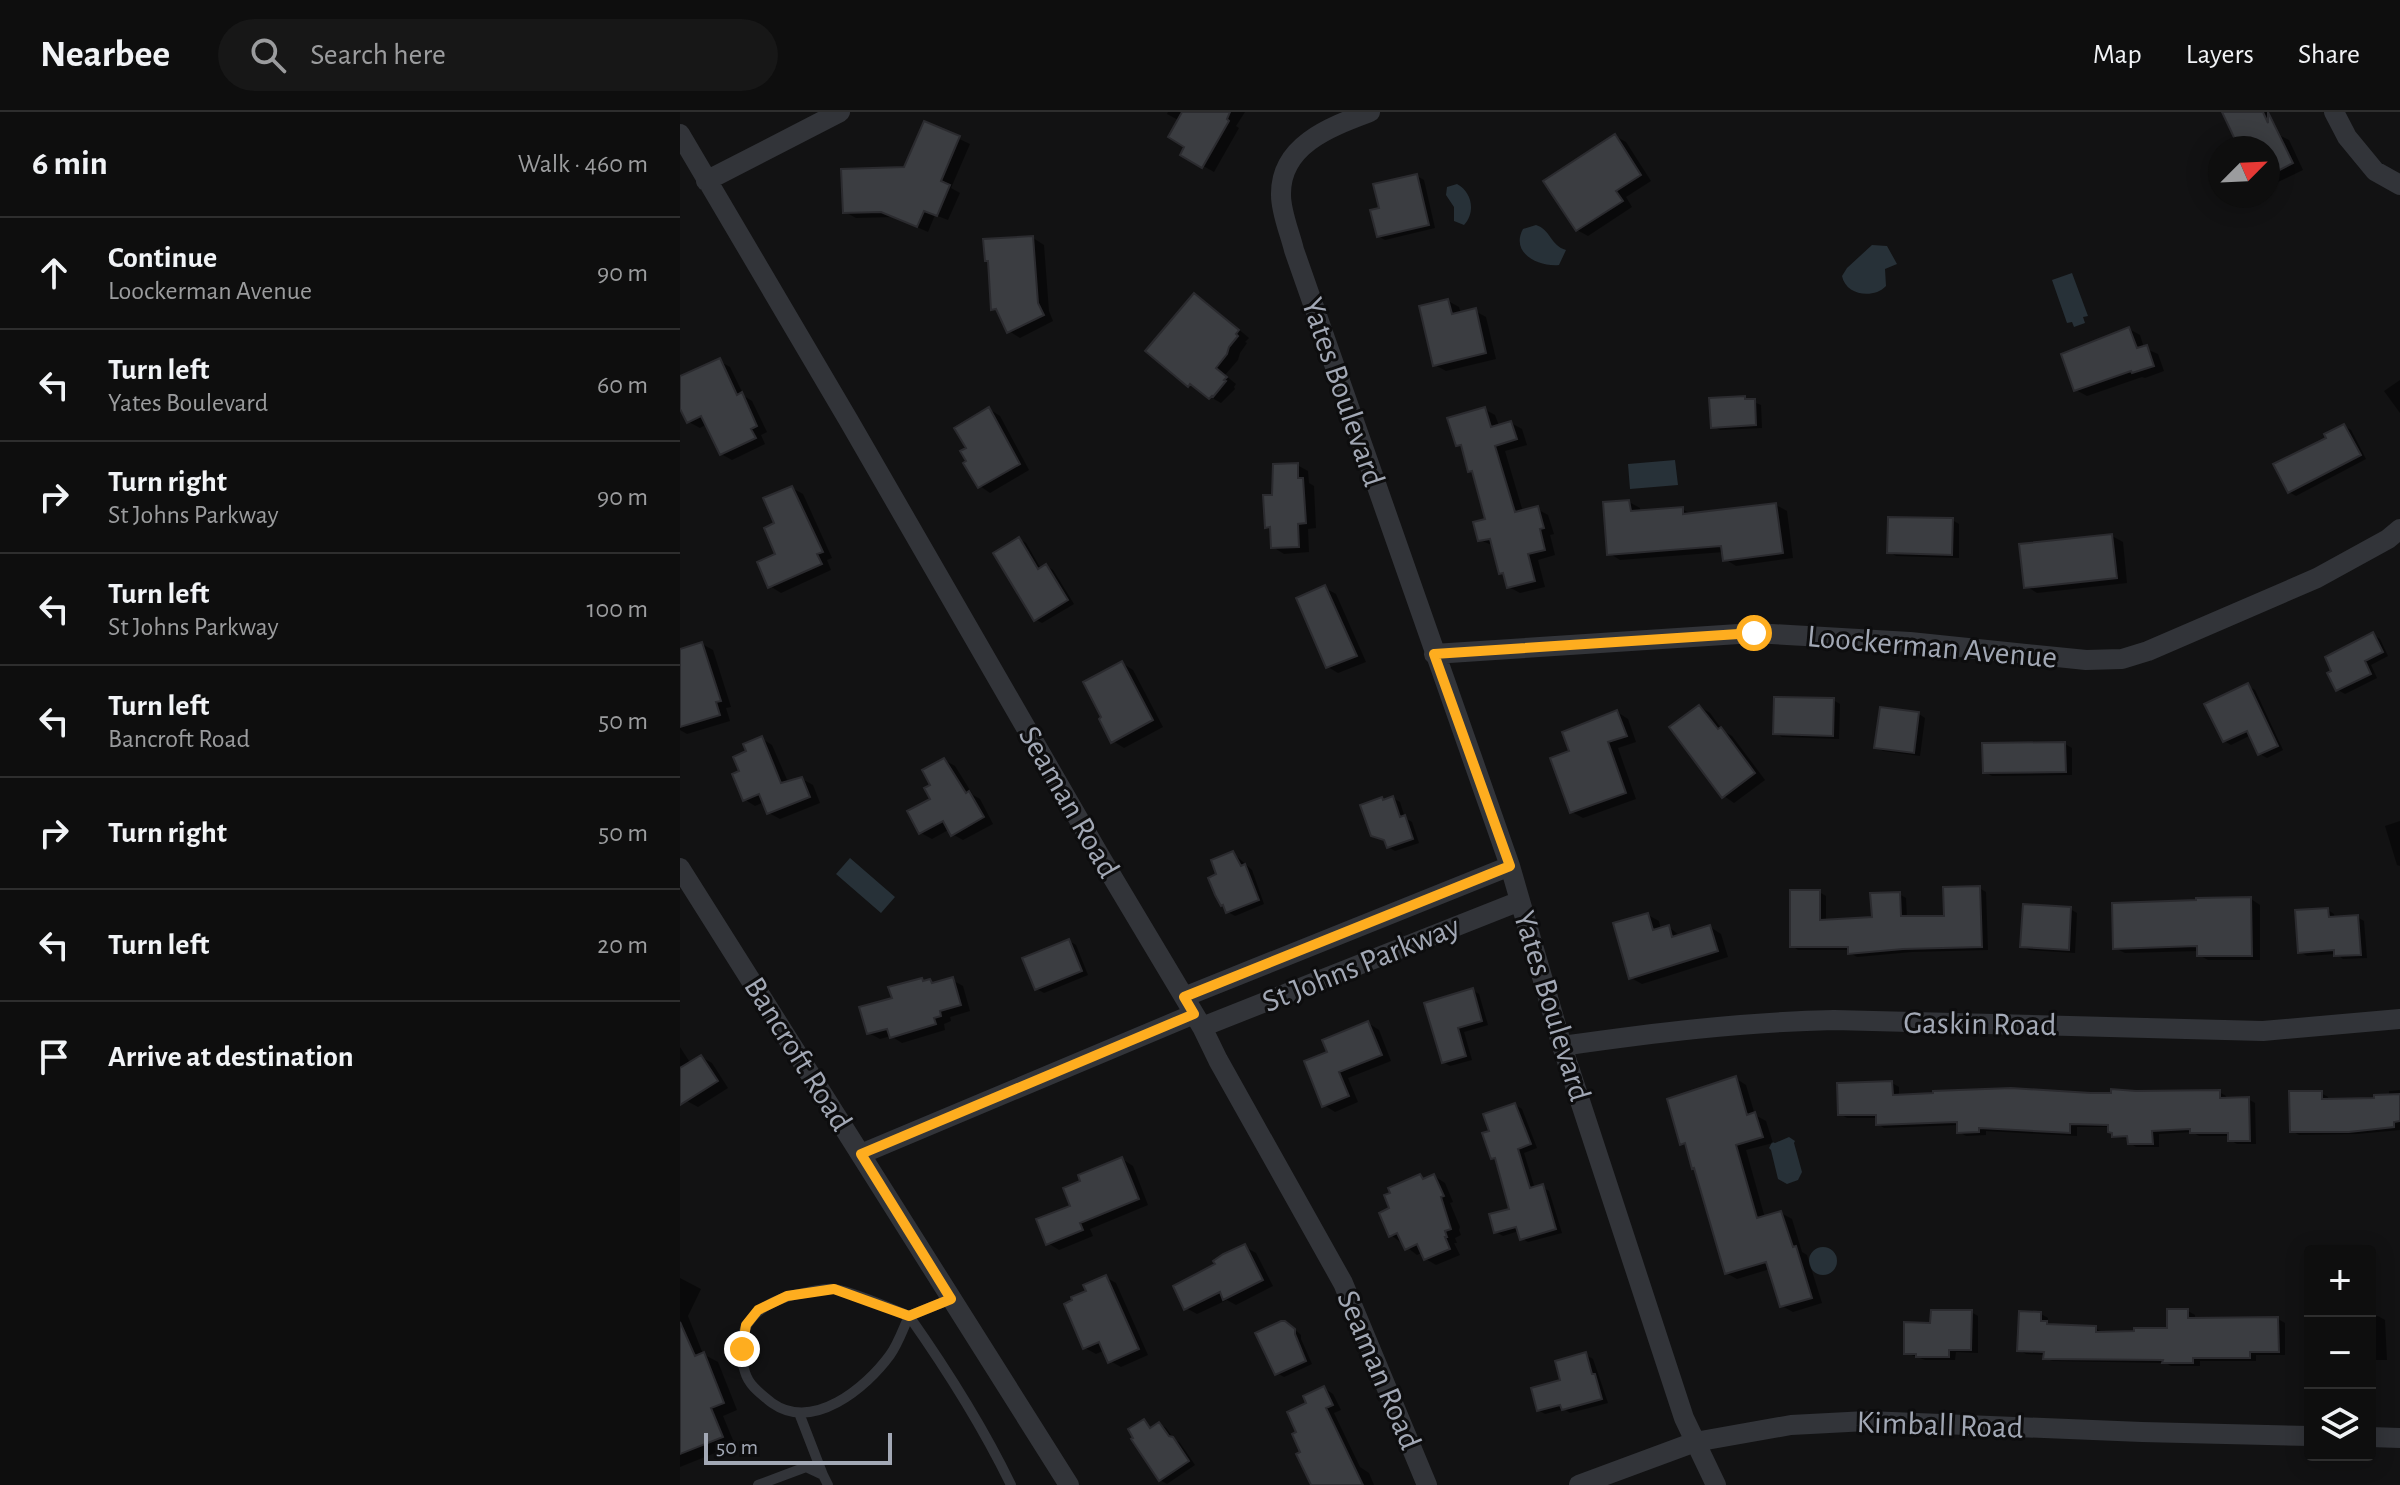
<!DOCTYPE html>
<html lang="en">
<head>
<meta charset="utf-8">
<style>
  :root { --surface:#0e0e0e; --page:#171717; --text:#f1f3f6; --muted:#9b9c9e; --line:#2e2e2e }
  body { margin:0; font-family:"Alegreya Sans",sans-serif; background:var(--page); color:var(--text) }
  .controls { position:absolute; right:24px; bottom:24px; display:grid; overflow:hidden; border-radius:8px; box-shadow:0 4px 20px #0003 }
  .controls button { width:72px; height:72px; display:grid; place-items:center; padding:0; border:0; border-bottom:2px solid var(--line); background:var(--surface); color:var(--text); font:40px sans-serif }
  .compass { position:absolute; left:1528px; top:24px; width:72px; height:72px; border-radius:50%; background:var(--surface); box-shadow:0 4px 20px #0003; rotate:66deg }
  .scale { position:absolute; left:24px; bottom:20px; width:188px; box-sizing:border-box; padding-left:8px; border:4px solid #a2a8b5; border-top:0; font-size:22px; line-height:28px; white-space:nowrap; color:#a2a8b5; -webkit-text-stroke:6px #0d0d0e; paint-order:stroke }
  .stop { position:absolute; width:24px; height:24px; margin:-18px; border:6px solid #fead1f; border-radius:50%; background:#fff }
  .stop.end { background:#fead1f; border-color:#fff; box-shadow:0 2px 8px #0008 }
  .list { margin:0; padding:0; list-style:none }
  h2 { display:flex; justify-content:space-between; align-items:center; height:104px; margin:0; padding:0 32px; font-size:34px }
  h2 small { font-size:26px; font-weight:400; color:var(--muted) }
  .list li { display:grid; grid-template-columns:52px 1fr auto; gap:24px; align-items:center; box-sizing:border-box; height:112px; padding:0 32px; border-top:2px solid var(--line) }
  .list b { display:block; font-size:30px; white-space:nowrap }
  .list p { margin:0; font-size:26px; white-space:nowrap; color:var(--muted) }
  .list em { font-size:26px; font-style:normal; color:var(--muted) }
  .icon { flex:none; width:44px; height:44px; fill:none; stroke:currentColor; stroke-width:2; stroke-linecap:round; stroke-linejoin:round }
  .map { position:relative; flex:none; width:1720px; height:1373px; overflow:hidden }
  header { display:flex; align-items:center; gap:48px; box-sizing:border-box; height:112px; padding:0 40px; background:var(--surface); border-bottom:2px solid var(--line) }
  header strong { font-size:38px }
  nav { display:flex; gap:44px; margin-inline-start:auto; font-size:28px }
  .search { width:560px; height:72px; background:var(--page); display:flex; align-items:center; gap:20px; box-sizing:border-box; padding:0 28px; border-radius:44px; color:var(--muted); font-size:30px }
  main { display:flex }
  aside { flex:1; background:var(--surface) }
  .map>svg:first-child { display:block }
  .water { fill:#273138 }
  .shadow { fill:#0007 }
  .building { fill:#3b3d41; stroke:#2b2b2f; stroke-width:2 }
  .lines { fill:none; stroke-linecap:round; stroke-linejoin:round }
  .service { stroke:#323439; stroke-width:10 }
  .minor { stroke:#323439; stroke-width:20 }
  .route { stroke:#fead1f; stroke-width:10 }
  .labels { text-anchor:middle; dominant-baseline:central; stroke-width:6; stroke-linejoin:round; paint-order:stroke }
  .street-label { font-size:32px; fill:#a2a8b5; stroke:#0d0d0e }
</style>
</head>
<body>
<header>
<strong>Nearbee</strong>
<div class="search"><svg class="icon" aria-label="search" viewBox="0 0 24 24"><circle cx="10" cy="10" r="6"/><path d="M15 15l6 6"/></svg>Search here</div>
<nav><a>Map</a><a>Layers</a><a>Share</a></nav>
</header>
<main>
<aside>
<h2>6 min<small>Walk · 460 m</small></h2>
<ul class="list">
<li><svg class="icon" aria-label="ahead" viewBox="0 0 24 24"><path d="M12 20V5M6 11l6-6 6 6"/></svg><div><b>Continue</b><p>Loockerman Avenue</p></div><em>90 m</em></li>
<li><svg class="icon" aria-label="left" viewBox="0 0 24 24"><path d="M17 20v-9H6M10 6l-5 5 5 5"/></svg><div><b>Turn left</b><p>Yates Boulevard</p></div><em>60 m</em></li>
<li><svg class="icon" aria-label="right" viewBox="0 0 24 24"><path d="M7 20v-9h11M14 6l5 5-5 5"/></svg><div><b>Turn right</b><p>St Johns Parkway</p></div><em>90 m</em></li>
<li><svg class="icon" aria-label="left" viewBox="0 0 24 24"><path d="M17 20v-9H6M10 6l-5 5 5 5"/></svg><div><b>Turn left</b><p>St Johns Parkway</p></div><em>100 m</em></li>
<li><svg class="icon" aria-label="left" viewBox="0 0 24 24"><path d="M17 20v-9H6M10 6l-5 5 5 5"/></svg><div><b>Turn left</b><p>Bancroft Road</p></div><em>50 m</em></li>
<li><svg class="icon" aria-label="right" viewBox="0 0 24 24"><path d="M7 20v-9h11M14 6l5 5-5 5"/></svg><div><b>Turn right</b></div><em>50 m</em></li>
<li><svg class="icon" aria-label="left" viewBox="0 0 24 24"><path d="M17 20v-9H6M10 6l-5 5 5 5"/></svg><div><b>Turn left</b></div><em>20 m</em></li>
<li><svg class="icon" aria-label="arrive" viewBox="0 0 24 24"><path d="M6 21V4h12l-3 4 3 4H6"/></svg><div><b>Arrive at destination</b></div></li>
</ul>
</aside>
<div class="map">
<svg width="1720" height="1373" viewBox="0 0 1720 1373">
  <rect width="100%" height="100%" fill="#121213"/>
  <path class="water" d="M777,72c15,8 19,28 7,41l-10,-4v-14l-8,-12 1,-8z
    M856,113c14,4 15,21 30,25l-7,15c-21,2 -49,-12 -36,-36z
    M1192,133l15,1 10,18 -12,5 1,17c-12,13 -40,10 -44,-10l5,-8z
    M1392,161l16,43 -5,1 2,6 -11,4 -2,-5 -5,1 -15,-43z
    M995,348l3,25 -48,4 -2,-25z
    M170,746l45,39 -14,16 -45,-39z
    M1109,1025l6,4 -1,2 8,29 -4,8 -11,4 -9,-5 -7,-29 -2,-2 3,-6 3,1z
    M1129 1149a14 14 0 1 1 28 0a14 14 0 1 1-28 0Z"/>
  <path class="shadow" d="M488,0h77l-9,14 3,2 -25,44 -32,-18 5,-8 -7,-25 -13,-7z
    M1544,0h45l12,24 8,4 14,30 -25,12 -10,-6v-28h-26z
    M245,11l45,21 -19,44 9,5 -12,27 -13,-5 -7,17 -34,-15 -38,1 -11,-6 61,-43z
    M935,24l11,6 25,39 -25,16 6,10 -44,29 -11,-6z
    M737,64l7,4 11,48 -50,12 -7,-4z
    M353,126l11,7 5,66 4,10 -33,17 -11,-7 -9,-19 -7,-4z
    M514,183l11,6 44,37 -4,4 2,1 -7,10 -2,7 -13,15 11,9 -2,3 1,2 -14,14 -32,-18z
    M768,189l11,6 2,7 14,-3 11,6 10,42 -50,12 -11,-6z
    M1449,217l11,6 4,13 14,6 6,17 -19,7 -3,-1 -55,19 -11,-6z
    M39,249l11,6 14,29 8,5 15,31 -6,3 4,9 -33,16 -11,-6 -14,-30 -7,4 -11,-6 -9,-11v-24z
    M1720,268v33l-16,-22z
    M1064,286l17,7 1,23 -42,2 -7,-4z
    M309,297l11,7 29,54 -39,23 -10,-7 -12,-37z
    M804,297l11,6 4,11 12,-3 11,6 5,16 -22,6 18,61 14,-3 11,6 6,19 -4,1 5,20 -17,5 7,27 -25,6 -11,-6 -3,-11 -6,-4 -6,-26 -14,-6 7,-20 -13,-47 -4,-2 -6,-22 -7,-4z
    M1664,314l7,4 15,29 -70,37 -7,-4 40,-53z
    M617,353l11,6 1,12 5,3 2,42 -8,1 1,23 -25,2 -11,-7 -1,-18 -5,-3 7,-29z
    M112,376l11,6 29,64 -5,2 4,10 -50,23 -11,-7 8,-31 -1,-31z
    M949,390l11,6v4l42,-3 11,6 83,-10 11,6 6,47 -57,8 -11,-7 -1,-7 -104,8 -11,-7z
    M1272,408l7,4v34l-63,-2 -7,-4z
    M1432,424l11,6 4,41 -90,10 -11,-7z
    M339,427l7,4 15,26 5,-3 7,4 21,34 -32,19 -7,-4z
    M645,476l11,6 30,68 -28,11 -10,-6z
    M1693,523l7,4 8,17 -17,9 6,13 -32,16 -7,-4z
    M22,532l11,6 18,57 -5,1 4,13 -43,13 -7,-4v-79z
    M442,551l11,7 30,57 -39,21 -11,-7 -9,-23z
    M1568,574l7,4 28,60 -16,8 -7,-4 -9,-19 -20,10 -7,-4z
    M1153,588l7,4 -1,35 -57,-2 -7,-4z
    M1020,595l10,6 13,18 9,5 33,44 -31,23 -10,-7z
    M937,600l11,7 8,23 -18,6 18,51 -53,19 -11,-6 -1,-60z
    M1239,602l6,4 -5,38 -37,-5 -6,-4z
    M81,626l11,7 16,37 14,-3 11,6 7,18 -40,16 -11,-6 -5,-11 -9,4 -11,-7 -2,-26z
    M1385,632l7,4v27l-80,1 -7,-4z
    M264,648l11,6 18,29 7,4 13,25 -30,16 -11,-6 -2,-5 -18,10 -11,-6 11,-34 1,-13z
    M713,686l7,4 5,16 7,4 7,21 -24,8 -7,-4 -4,-46z
    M1720,709v45l-3,-1 -12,-39z
    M553,741l19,17 12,34 -29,12 -7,-4 -9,-37z
    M1299,776l7,4 2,58 -76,2 -55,5 -7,-4v-3h-52l-6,-4 27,-54 7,4v26l48,-3 25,-25 7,4 1,20h39z
    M1571,787l9,6v55h-52l-9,-5v-4l-74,2 -10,-5z
    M1390,797l7,4 -2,40 -46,-3 -7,-4z
    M1648,798l6,4 1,5 22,-2 7,4 3,37 -24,1 -7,-5 -29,2 -7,-4z
    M968,803l11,6 2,9 8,-3 11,9 30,-9 11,7 7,23 -86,27 -11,-6z
    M389,829l7,4 12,30 -44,18 -7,-4z
    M242,868l13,4 17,-4 11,6 7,25 -20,6 1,4 -7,3 1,6 -43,13 -11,-7 -11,3 -11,-6 25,-34z
    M792,878l7,4 9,31 -24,7 8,28 -22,6 -7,-4z
    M688,911l11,7 12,31 -43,17 10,24 -23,10 -11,-7 6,-52z
    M0,935l11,17 10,-7 11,6 16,25 -30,19 -11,-6 -7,3z
    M1055,966l11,7 9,30 11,6 7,22 -27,7 19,68 16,-5 11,6 10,33 5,3 15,48 -29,9 -11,-6 -12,-37 -33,10 -11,-6 -38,-126 -6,-4z
    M1212,971l7,4v10l320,-5 7,4v4l22,-1 7,4 1,41h-19l-7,-4v-4h-31l-7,-4 -33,2v13h-23l-6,-4 -1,-4h-10l18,-1v-4l-23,1 2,2 -2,-1 -4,-9h-33v9l-91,-5v4l-20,1 -7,-4v-7l-75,3 -6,-4v-6h-31l-7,-4z
    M1720,978v40l-43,4 -58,1 -7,-4 29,-38 7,4v4l48,-1 13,-4v-5z
    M835,993l7,4 15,39 -13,5 11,36 7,-2 7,4 13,42 -34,9 -7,-4 -2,-7 -16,5 -7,-4 16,-22 -14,-50 -5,-2 -2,-26z
    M442,1047l11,7 15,39 -58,24 3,7 -34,14 -11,-7 25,-36z
    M740,1064l6,3 8,-3 11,7 8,19 -3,1 10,24 -1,3 2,5 -6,3 2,5h-3l6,12 -24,10 -10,-6 -3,-7 -6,3 -26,-20 1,-26z
    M565,1135l11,6 17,33 -37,19 -9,-5 -30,14 -11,-6 32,-44z
    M425,1165l11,6 32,72 -27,12 -11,-6 -5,-11 -9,4 -11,-6 3,-56z
    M0,1166l21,11 -13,27 15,38 15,8 19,48 -14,6 12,29 -55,22v-139l3,-1 -3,-2z
    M1508,1199l7,4v5l83,-1 7,4v32h-29v6h-56v5h-29l-5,-3 -114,-2 -7,-4v-2l-19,-1 -7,-4 22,-36 7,4 -1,6 4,2 44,2 7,4 67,-2z
    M1291,1200l7,4v37l-22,-1 -1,8h-30l-19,-7 26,-28z
    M1698,1204l7,4 2,40h-17v-43z
    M612,1215l9,8v4l11,25 -28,13 -7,-4z
    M906,1243l7,4 15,44 -38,10 -6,-4 -19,5 -7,-4z
    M644,1276l9,6 8,16 -7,3 26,54 9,6 5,12h-66l5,-2 -10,-30 6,-49z
    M464,1309l9,8 6,-5 7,4 8,11 6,4 15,22 -28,19 -7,-4z"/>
  <path class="building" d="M502,0h48l-3,7 2,2 -27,47 -22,-13 4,-8 -16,-10z
    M1542,0h41l5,11v-11l25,51 -25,13v-28h-29z
    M244,9l36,15 -19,45 9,4 -13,31 -13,-5 -7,16 -36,-15 -38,1 -2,-44 63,-2z
    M935,22l26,41 -25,16 7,10 -47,30 -33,-50z
    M737,62l12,51 -52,12 -7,-27 9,-2 -6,-24z
    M353,124l5,67 6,12 -37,18 -11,-24 -5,1 -3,-49h-3l-2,-22z
    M514,181l45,37 -3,4 2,2 -9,11 -2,7 -11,14 11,9 -3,3 2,1 -13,16 -1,-1 -3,3 -19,-15 -2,3 -43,-36z
    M768,187l4,15 24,-6 10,45 -53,13 -14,-60z
    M1449,215l8,21 10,-3 7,21 -22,7 -1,-2 -57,20 -13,-37z
    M40,246l17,37 5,-3 15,34 -6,3 5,9 -36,17 -19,-39 -14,7 -7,-14v-33z
    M1065,284v3h10l1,26 -45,3 -2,-30z
    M309,295l31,57 -42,24 -15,-25 3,-2 -6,-10 6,-3 -12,-20z
    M805,295l6,20 20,-6 6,18 -22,7 20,66 23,-6 6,22 -4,1 5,21 -17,4 7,27 -28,7 -4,-15 -4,1 -9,-35 -12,2 -5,-19 12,-3 -13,-48 -4,1 -7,-27 -5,1 -9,-28z
    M1664,312l17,31 -73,38 -15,-29 53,-26 -2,-4z
    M618,351v15h5l3,45 -8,1 1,23 -28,1 -1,-21 -5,1 -2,-33h9l1,-31z
    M112,374l31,66 -6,2 5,10 -54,24 -11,-26 18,-8 -11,-26 10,-5 -11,-25z
    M949,388l2,11 52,-4v7l93,-11 7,50 -60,8 -2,-15 -114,9 -4,-53z
    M1208,405l65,1 -1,37 -65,-2z
    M1432,422l5,44 -93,10 -5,-44z
    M339,425l19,32 8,-5 22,36 -34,21 -41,-68z
    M645,473l32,71 -31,12 -30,-70z
    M1693,520l10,20 -18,9 6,13 -35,17 -9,-18 4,-2 -6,-14z
    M22,530l19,59 -5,1 4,13 -40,12v-78z
    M442,549l31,59 -42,23 -12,-24 2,-2 -18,-35z
    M1568,571l30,63 -20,9 -11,-24 -24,11 -19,-38z
    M1094,585l60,1 -1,38 -60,-2z
    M1019,593l19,24 3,-2 34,46 -33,25 -53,-71z
    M1200,595l39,5 -5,41 -40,-5z
    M937,598l10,26 -19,6 18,51 -56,20 -20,-55 19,-7 -7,-19z
    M82,624l19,47 21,-6 8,20 -43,17 -8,-20 -16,7 -11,-27 7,-3 -6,-14 13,-6 -3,-7z
    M1385,630l1,30 -83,1 -1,-30z
    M264,646l22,35 3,-2 15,26 -33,19 -8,-15 -24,13 -12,-23 23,-12 -6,-11 6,-3 -8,-15z
    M713,684l7,21 5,-2 8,24 -26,9 -3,-8 -13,-4 -11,-31 22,-8 1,3z
    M553,739l8,15 4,-2 14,36 -33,13 -3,-8 -2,1 -6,-11 -7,-17 8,-4 -5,-14z
    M1300,774l2,61 -79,2 -55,5v-7h-58v-57h30v30l52,-3 -2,-24 30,-1 1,24h43l-1,-29z
    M1571,785l1,59h-55v-10l-84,3 -1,-46 84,-3v-2z
    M1343,792l48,3 -2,43 -49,-3z
    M1648,796l1,9 29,-2 3,40 -27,1v-6l-36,3 -3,-43z
    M968,801l5,17 16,-5 3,12 38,-12 8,26 -89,28 -16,-56z
    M389,827l13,32 -47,19 -13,-32z
    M273,865l8,28 -21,6 1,5 -7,2 2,6 -46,14 -3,-9 -20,5 -8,-27 33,-9 -4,-11 34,-9 1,3 7,-2 2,4z
    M793,876l9,33 -24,7 8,28 -24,7 -18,-60z
    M688,909l14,34 -43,17 10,24 -27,11 -18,-46 23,-9 -5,-12z
    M21,943l17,26 -38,24v-37z
    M1056,964l11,39 8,-3 8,25 -27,8 21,73 24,-7 12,36 3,-1 16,52 -32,9 -14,-45 -41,12 -31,-106 -2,1 -7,-26 -5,2 -13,-46z
    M1212,969l1,14 40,-2v-2l78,-3 80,5h20v-4l25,2 84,-1v8l29,-1 1,44h-22v-8h-38v-4l-38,2 1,13h-25l-1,-8 -15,1v-4l-4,-1v-7l-38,-1v9l-91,-5v4l-22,1v-11l-81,3v-10h-38l-1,-32z
    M1609,979h33v8l52,-1v-3l26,-1v27l-6,1v5l-45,5h-59z
    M835,991l16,41 -13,5 12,39 13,-4 13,45 -36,11 -4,-13 -22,6 -5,-19 20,-5 -14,-51 -4,1 -9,-26 7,-2 -6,-17z
    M442,1045l17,42 -59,24 3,7 -37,15 -10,-26 34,-13 -7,-18 17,-7 -2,-6z
    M740,1062l3,5 11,-5 10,22 -3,1 10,32 -6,2 2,6h-2l5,12 -26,11 -7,-16 -12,6 -8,-17 -8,4 -10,-24 10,-5 -5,-13 6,-2 -2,-5z
    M565,1132l18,36 -40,20 -3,-8 -36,18 -11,-24 42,-22 -2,-3 10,-7z
    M426,1163l33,74 -31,14 -9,-21 -16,7 -19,-45 8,-4 -1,-3 15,-6 -3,-6z
    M1487,1197h21v9l90,-1 1,35h-29v6h-57v5h-31l1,-3 -120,-1 1,-7 -27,-1 2,-40 22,1v9h6v3l49,2v6l38,-1v-3h33z
    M1251,1198h41l-1,40h-22v7h-33v-3h-12v-32l26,1z
    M601,1209h4l10,8v5l11,27 -31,14 -20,-42z
    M0,1210l15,34 9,-4 20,51 -13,5 12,29 -43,17z
    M906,1240l6,22h3l7,25 -40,11 -2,-5 -23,6 -6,-23 29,-8 -5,-19z
    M644,1274l9,19 -7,3 37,77h-52l-15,-31 4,-2 -8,-18 4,-2 -9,-20 19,-9 -3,-7z
    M464,1307l6,9 9,-6 10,14 4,1 16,24 -30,20 -28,-42 2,-1 -5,-9z"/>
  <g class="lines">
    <path class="service" d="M271,1187l-42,17c-19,-8 -55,-24 -75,-27 -9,-1 -21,2 -30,4 -42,7 -75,31 -59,79 4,14 16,22 27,31 41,29 94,-15 118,-48 8,-11 13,-26 19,-39 38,54 73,109 102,169
      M119,1301l24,62
      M78,1373l48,-18 17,8 5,10"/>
    <path class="minor" d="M690,0c-40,15 -90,33 -89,83 0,18 9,38 13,55l216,616 52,180 122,372 32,67
      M1654,0l13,25 28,34 25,14
      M0,22l169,287 252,437 101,169 16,33 125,223 84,202
      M26,69l134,-69
      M754,542l320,-21 156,9 176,18 36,-1 26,-8 169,-73 71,-39 12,-10
      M0,756l389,617
      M504,885l326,-131
      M522,915l318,-126
      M882,934c91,-13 180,-24 272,-26l429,11 137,-12
      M181,1042l333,-140
      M1690,1325l30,1
      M899,1373l116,-43 96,-17 76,-4 275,11 168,4"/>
  </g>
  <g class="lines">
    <path class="route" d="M62,1237l4,-24 12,-15 29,-14 47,-7 75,27 42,-17 -90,-145 333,-140 -10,-17 326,-131 -76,-212 320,-21"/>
  </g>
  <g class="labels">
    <g class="street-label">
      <text transform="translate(663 280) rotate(71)">Yates Boulevard</text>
      <text transform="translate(1252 535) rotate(5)">Loockerman Avenue</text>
      <text transform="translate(389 690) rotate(60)">Seaman Road</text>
      <text transform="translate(681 852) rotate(-22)">St Johns Parkway</text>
      <text transform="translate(872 894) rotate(73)">Yates Boulevard</text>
      <text transform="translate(1300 912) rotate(1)">Gaskin Road</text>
      <text transform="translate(118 942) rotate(58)">Bancroft Road</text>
      <text transform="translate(699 1258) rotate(67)">Seaman Road</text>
      <text transform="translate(1260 1313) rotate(2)">Kimball Road</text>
    </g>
  </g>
</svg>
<div class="controls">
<button>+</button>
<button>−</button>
<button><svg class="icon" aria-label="layers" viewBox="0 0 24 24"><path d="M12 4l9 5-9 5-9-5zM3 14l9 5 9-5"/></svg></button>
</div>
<svg class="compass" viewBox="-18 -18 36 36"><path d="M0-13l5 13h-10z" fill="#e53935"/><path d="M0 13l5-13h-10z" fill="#9b9c9e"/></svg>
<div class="scale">50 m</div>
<div class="stop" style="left:1074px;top:521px"></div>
<div class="stop end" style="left:62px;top:1237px"></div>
</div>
</main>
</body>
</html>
